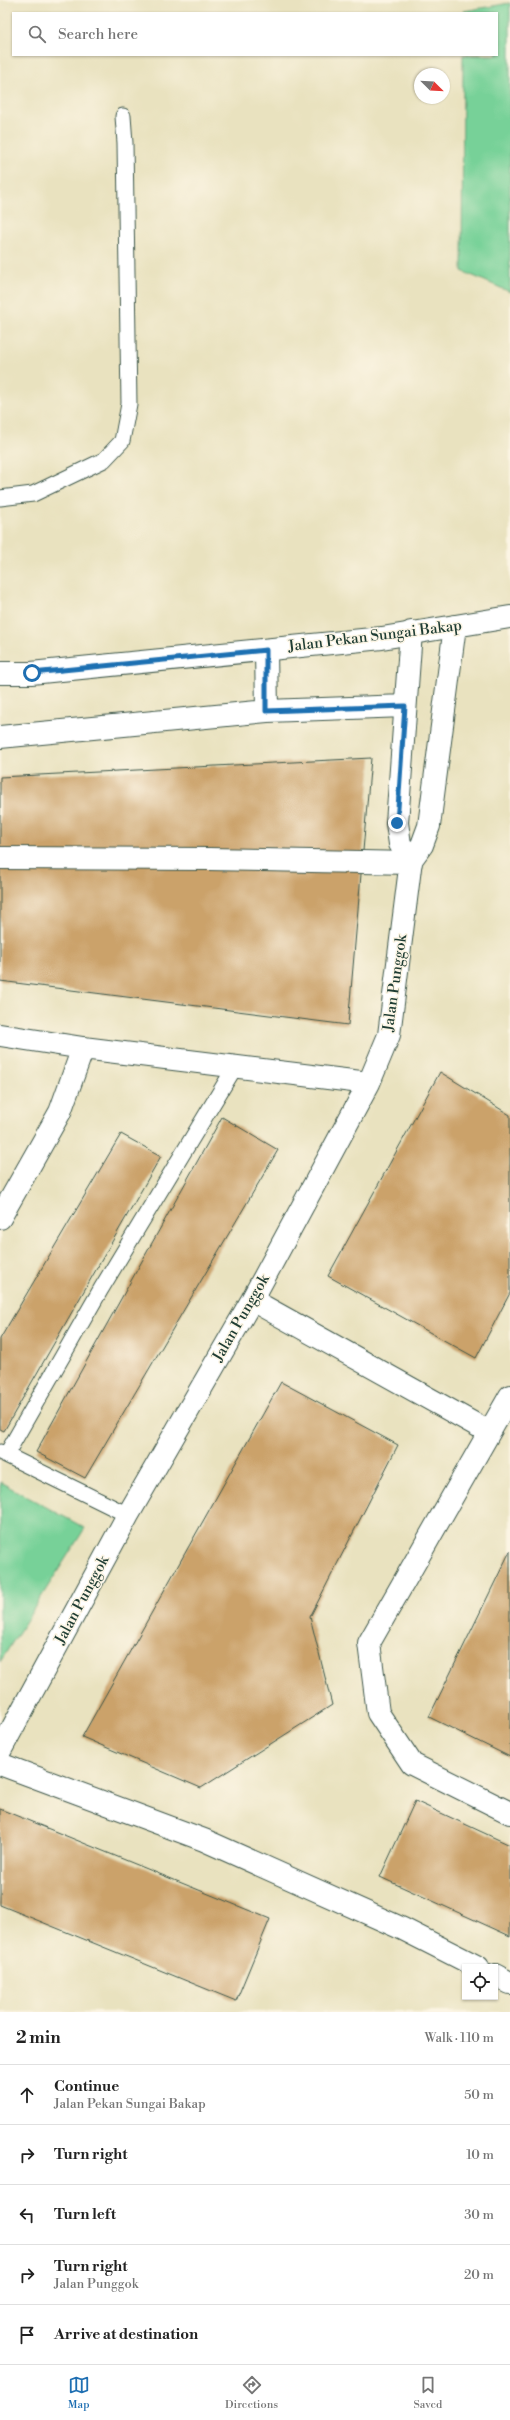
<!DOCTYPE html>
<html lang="en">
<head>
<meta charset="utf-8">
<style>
  :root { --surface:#fff; --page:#f2f2f2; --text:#222; --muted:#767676; --line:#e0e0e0; --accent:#1f6fb2 }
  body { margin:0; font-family:"Libre Bodoni",serif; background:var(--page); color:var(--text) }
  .controls { position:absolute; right:12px; bottom:12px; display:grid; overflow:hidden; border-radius:0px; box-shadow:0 1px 3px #0004 }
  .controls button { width:36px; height:36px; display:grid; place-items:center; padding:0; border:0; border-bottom:1px solid var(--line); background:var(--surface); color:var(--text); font:20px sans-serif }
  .compass { position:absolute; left:414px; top:68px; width:36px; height:36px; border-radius:50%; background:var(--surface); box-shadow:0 1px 3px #0004; rotate:114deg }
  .stop { position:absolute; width:12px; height:12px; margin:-9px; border:3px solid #1f6fb2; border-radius:50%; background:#fff }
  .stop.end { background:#1f6fb2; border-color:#fff; box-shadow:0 1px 4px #0008 }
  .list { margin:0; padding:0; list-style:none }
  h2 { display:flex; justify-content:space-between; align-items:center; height:52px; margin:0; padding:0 16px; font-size:17px }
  h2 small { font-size:13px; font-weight:400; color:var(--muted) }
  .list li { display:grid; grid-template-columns:26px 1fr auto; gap:12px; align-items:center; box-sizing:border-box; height:60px; padding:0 16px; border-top:1px solid var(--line) }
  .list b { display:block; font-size:15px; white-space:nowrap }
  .list p { margin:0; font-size:13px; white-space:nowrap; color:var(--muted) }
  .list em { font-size:13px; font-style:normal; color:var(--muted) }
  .icon { flex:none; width:22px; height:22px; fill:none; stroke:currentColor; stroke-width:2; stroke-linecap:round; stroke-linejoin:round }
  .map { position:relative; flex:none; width:510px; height:2012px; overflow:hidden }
  .search { position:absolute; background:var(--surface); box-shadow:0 1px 3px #0004; left:12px; right:12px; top:12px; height:44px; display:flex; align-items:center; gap:10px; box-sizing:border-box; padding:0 14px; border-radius:0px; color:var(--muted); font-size:15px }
  .sheet { height:352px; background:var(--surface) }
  nav { display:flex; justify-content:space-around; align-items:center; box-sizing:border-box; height:56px; border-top:1px solid var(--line); background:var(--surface); font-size:11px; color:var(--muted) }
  nav a { display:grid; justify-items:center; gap:2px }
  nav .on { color:var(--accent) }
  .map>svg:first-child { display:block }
  .green { fill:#77d198; stroke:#4b8766 }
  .building { fill:#cba26a }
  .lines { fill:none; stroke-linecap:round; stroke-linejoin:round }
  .lane-casing { stroke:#3d5649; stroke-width:17 }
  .street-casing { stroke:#3d5649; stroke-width:24 }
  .secondary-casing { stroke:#3d5649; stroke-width:24 }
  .lane { stroke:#fff; stroke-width:15 }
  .street { stroke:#fff; stroke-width:22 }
  .secondary { stroke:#fff; stroke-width:22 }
  .route { stroke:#1f6fb2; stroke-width:5 }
  .labels { text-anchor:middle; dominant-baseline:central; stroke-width:3; stroke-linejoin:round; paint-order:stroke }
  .street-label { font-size:15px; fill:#1f3d34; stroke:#fcf5e5 }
</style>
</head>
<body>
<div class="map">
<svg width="510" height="2012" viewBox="0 0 510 2012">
  <rect width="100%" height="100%" fill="#fcf5e5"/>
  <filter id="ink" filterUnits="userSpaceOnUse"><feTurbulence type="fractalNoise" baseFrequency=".025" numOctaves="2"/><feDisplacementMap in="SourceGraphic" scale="8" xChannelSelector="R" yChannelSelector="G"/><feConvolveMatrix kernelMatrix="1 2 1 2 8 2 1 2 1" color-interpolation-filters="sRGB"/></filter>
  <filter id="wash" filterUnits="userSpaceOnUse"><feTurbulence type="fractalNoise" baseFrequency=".012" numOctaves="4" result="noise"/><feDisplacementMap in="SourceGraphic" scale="16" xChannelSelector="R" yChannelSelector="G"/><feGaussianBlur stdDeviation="0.9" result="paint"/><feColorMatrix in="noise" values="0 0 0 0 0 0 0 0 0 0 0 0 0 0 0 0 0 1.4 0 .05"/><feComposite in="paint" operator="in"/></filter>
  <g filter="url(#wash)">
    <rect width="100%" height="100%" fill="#e9e2bf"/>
    <path class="green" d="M510,3v289l-48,-21 1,-216h34v-42h-33v-2z
      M0,1482l85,46 -85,134z"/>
    <g id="blocks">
      <path class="building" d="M371,758l-23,267 -348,-44v-204z
        M440,1072l70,43v178l-34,65 -148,-82z
        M222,1117l56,33 -193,328 -49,-26z
        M121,1134l40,22 -157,275 -4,-2v-90z
        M281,1382l117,63 -88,172 22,88 -131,83 -119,-51z
        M510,1551v206l-81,-40z
        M415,1801l95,44v91l-130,-59z
        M0,1809l270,110 -34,82 -236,-96z"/>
    </g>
  </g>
  <g filter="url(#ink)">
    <use href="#blocks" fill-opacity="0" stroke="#3d5649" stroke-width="1"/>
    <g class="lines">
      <defs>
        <path id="lane" d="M0,498l33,-4 71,-34 18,-19 7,-37 -4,-261 -2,-27
          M0,1452l128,63
          M6,1455l95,-166 134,-222"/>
        <path id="street" d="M411,632l-14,191 3,21 11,16
          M266,650l1,61
          M0,737l267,-26 138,-5
          M0,858l209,1 202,4
          M0,1035l83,13 286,35
          M0,1218l60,-106 23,-64
          M252,1300l237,132
          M510,1396l-141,247 9,70 34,51 98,49
          M0,1751l128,-236 124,-215 117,-217 20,-48 22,-175 11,-15 7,-19 26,-200
          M0,1764l204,76 199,89 75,38
          M495,1975l15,8"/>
        <path id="secondary" d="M0,673h31l351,-35 128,-21"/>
      </defs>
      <use href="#lane" class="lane-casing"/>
      <use href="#street" class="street-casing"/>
      <use href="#secondary" class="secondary-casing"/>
      <use href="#lane" class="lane"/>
      <use href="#street" class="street"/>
      <use href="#secondary" class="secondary"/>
    </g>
  </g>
  <g class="lines" filter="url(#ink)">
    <path class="route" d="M32,673l234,-23v61l139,-5 -8,117"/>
  </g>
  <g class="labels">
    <g class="street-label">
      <text transform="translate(375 636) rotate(-7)">Jalan Pekan Sungai Bakap</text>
      <text transform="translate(395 983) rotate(-82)">Jalan Punggok</text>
      <text transform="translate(241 1318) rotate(-60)">Jalan Punggok</text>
      <text transform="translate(82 1600) rotate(-62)">Jalan Punggok</text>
    </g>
  </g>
</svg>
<div class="controls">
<button><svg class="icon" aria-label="locate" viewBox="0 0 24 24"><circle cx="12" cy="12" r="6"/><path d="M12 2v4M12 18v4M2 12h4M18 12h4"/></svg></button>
</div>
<svg class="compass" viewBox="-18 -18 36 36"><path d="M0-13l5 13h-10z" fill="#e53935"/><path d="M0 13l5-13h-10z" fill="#767676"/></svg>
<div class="stop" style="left:32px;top:673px"></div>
<div class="stop end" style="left:397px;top:823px"></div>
<div class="search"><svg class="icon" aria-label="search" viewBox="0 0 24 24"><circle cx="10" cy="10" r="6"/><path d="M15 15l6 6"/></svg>Search here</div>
</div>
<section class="sheet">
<h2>2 min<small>Walk · 110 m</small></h2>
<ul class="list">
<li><svg class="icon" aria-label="ahead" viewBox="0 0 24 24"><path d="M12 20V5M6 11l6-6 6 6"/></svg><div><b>Continue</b><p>Jalan Pekan Sungai Bakap</p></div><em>50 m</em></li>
<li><svg class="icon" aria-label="right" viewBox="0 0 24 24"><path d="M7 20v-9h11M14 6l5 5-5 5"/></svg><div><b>Turn right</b></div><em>10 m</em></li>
<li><svg class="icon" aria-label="left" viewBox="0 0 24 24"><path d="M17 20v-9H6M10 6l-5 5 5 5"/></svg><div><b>Turn left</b></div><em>30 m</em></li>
<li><svg class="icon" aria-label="right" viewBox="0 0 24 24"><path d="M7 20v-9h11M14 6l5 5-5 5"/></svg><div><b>Turn right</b><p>Jalan Punggok</p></div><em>20 m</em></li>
<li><svg class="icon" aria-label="arrive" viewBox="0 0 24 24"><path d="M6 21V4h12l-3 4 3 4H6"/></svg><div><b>Arrive at destination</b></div></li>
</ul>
</section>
<nav>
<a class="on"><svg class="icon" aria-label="map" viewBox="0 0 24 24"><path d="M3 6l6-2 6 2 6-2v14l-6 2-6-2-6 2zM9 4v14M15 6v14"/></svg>Map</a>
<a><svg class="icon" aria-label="directions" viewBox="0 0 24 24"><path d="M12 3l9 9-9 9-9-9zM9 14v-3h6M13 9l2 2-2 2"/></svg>Directions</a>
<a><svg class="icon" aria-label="saved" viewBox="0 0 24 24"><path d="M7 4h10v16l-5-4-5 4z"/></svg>Saved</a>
</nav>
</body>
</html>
